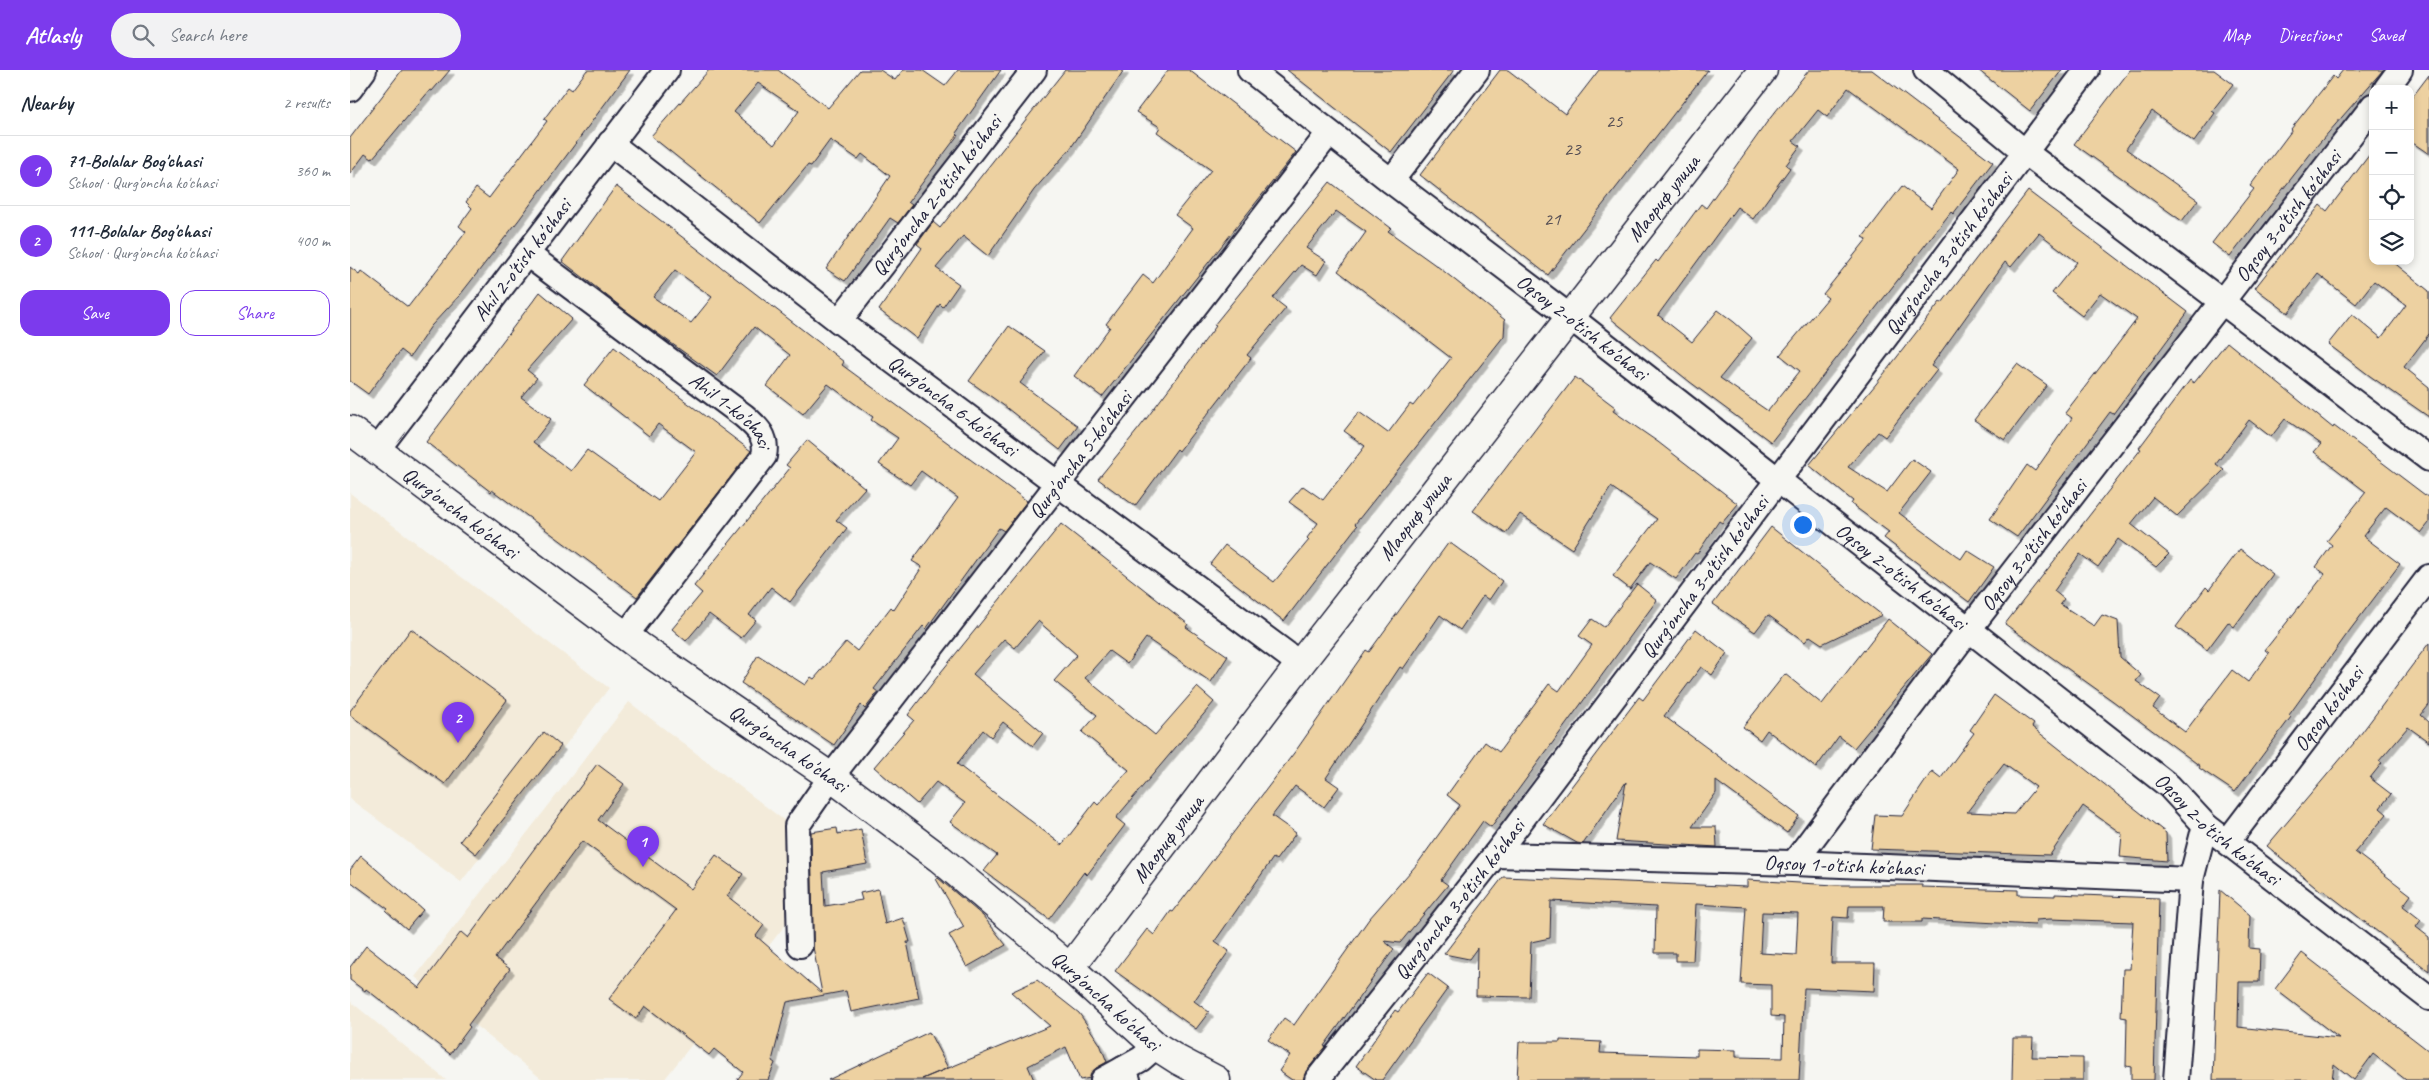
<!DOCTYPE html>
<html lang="en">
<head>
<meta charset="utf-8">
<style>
  :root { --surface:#fff; --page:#f2f2f3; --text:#1f2937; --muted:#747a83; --line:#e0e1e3; --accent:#7c3aed }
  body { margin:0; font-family:Caveat,sans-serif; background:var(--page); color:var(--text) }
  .controls { position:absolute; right:15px; top:15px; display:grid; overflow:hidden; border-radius:10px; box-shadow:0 2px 8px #0003 }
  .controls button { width:45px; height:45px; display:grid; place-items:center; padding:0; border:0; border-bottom:1px solid var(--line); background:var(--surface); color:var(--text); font:25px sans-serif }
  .you { position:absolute; left:1452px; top:454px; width:18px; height:18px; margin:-12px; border:4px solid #fff; border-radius:50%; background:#1a73e8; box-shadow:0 0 0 8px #1a73e833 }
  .badge { display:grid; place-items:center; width:32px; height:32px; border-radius:50%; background:var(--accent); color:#fff; font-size:16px; font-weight:700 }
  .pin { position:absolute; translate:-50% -41px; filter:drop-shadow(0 1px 2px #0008) }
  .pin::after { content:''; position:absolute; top:26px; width:18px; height:15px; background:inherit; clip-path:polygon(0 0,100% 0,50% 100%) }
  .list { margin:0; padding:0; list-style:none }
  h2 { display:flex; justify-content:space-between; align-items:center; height:65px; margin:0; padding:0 20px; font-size:21px }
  h2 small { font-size:16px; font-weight:400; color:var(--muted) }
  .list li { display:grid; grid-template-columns:32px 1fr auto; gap:15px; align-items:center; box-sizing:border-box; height:70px; padding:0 20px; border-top:1px solid var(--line) }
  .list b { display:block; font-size:19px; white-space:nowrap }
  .list p { margin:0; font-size:16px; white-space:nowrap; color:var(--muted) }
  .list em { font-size:16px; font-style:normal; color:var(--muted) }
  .actions { display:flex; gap:10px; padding:15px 20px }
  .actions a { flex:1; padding:11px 0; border:1px solid var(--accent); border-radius:15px; text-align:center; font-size:18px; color:var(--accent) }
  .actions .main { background:var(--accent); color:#fff }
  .icon { flex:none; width:28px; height:28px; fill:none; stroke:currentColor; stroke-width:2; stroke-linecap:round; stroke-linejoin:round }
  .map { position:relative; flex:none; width:2079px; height:1010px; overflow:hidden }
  header { display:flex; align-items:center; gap:30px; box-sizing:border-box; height:70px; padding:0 25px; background:var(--accent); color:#fff }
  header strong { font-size:24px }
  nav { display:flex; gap:28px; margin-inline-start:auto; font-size:18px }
  .search { width:350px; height:45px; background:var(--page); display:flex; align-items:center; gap:12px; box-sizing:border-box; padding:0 18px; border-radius:28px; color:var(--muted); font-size:19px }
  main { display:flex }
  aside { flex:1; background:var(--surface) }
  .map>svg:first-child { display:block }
  .built { fill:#f3ebda }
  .building { fill:#edd1a1; stroke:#22223b; fill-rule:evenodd; filter:url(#shadow) }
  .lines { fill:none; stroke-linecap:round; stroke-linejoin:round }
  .street-casing { stroke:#22223b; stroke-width:28 }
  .secondary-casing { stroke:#22223b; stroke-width:31 }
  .street { stroke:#f6f6f2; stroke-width:24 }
  .secondary { stroke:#f6f6f2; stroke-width:28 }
  .labels { text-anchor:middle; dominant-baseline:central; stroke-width:4.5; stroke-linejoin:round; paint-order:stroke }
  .number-label { font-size:19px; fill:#554e54 }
  .street-label { font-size:21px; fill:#22223b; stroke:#f6f6f2 }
</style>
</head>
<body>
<header>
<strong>Atlasly</strong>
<div class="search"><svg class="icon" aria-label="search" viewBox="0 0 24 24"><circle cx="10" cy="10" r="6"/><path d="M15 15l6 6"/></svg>Search here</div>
<nav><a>Map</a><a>Directions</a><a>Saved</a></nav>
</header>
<main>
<aside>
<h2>Nearby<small>2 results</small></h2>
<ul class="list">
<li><span class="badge">1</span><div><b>71-Bolalar Bog'chasi</b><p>School · Qurg'oncha ko'chasi</p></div><em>360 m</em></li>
<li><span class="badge">2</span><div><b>111-Bolalar Bog'chasi</b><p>School · Qurg'oncha ko'chasi</p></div><em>400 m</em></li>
</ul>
<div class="actions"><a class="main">Save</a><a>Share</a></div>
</aside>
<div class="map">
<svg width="2079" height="1010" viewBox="0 0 2079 1010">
  <defs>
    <filter id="shadow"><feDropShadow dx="4.5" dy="4.5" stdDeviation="0" flood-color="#0004"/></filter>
  </defs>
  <rect width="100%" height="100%" fill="#f6f6f2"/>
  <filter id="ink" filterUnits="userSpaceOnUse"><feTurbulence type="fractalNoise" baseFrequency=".02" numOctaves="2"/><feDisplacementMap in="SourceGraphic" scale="10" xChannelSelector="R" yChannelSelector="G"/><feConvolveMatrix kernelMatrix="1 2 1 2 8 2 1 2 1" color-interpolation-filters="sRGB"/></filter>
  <g filter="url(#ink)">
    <path class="built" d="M0,423l259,195 -148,194 -111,-83z
      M279,632l156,119 1,103 -122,156h-121l-128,-103z
      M0,931l96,79h-96z"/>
    <path class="building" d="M52,0h48l-18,21 -2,-1 -58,69 -7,-5 -15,20v-36z
      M237,0h43l-112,151 -58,74 -29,31 -21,31 -9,-7 -33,44 -18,-13v-114l9,7 2,-3 47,36 58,-75 -7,-6 13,-18 -6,-6 10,-14 13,10 58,-77 -3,-2 24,-32 4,3z
      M359,0h69l50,38 32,-38h20l15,10 8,-10h19l23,16 13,-16h43l-45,63 2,2 -50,67 4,3 -14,18 -8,-5 -45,63 -19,-12 64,-93 -28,-22 -4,5 -28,-19 -19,26 -3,-1 -48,58 -109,-87zM408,13l41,28 -25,34 -40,-33z
      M715,0h59l-54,79 -36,41 -46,66 -25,-20 -27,32 23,16 -16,23 -3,-3 -23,35 -38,-29 43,-62 -5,-4 16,-22 7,6z
      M818,0h21l107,82 -194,245 -28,-21 36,-49 -4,-3 37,-49 10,8 40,-55 -18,-13 36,-45 -54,-38 3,-5 -24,-15z
      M937,0h167l-63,82z
      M1150,0h8l57,44 34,-44h109l-160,205 -128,-100z
      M1459,0h63l121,92 -40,52 -2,-2 -180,230 -81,-60 -80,-64 46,-58 2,2 43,-58 5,4 61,-86zM1498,18l111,81 -28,39 -29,-22 -39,51 4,2 -44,55 5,4 -48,57 20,16 -32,40 -48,-33 32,-40 -18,-16 -16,-12 -26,32 -34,-27 79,-108 16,12 37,-51 -4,-3 14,-19 -7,-5 25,-31 9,7z
      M1628,0h84l-32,41z
      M1780,0h84l19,14 -21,27 3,2 -21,29 -42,-31 -26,38 72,51 -16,21 -108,-77z
      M1993,0h40l-68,78 -85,109 -18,-14 42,-54 -4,-3 42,-56 -1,-1 42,-53 3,3z
      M2079,5v79l-19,-13v-41z
      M2023,80v111h19l37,30v43l-25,33 25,20v30l-59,-41 -42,-32 24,-30 29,24 25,-33 -32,-24 -18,23 -38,-30 -30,39 -33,-25 65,-83 7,6z
      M980,112l61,46 -3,3 53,38 64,51 -1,16 -149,188 2,2 -73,95 -74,-57 15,-19 49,37 35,-42 -2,-2 11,-15 -29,-21 14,-16 20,14 42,-54 -21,-15 15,-19 29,21 22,-29 3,2 38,-48 -113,-87 28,-39 -30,-21 -30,37 20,13 -9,14 -16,-10 -28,33 13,10 -39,47 4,3 -72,93 -2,-2 -42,57 -37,-27 42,-52 76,-101 -2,-1z
      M266,116l205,158 23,18 -2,3 185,136 -23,30 -5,-3 -73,101 -3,-3 -49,63 4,3 -13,17 -4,-4 -27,40 -93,-62 17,-28 47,30 6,-8 3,2 32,-37 11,9 34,-44 3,3 28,-43 -10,-6 46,-63 -37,-27 -11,14 -31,-21 19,-26 -27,-18 2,-3 -45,-33 -25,30 -36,-28 23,-31 -36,-28 -37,49 -88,-63 -67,-52zM325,200l37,27 -21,26 -38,-26z
      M1678,121l160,121 -75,102 -3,-2 -93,125 -27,-18 37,-54 8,6 37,-53 -7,-5 72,-94 -37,-26 -18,23 -30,-23 25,-31 -38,-29 -28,34 -6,-5 -74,104 6,4 -52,67 -7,-5 -30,35 39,25 25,-33 19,13 -32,41 62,46 6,-9 27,17 -25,35 -85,-64 5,-6 -38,-28 2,-3 -44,-36 67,-81 64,-82 2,1z
      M190,222l32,27 -45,51 10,8 -16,19 30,22 -18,23 38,29 16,-21 71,51 38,-49 -38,-28 -9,12 -65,-51 30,-38 137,104 -114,146 -145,-107 -1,2 -65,-50z
      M659,256l36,25 -25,32 58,43 -18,24 -57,-45 -34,-24z
      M1877,272l106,86 1,-2 95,72v25l-8,10 -35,-26 -23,29 37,28 -50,66 -61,85 2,2 -56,75 -36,-24 1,-2 -87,-65 -108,-77 136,-175 -2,-1 51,-68 4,3zM1935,349l36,25 -7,8 52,40 -39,49 5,4 -16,22 9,7 -60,76 4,3 -21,29 -16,-12 -47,62 -32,-24 7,-10 -24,-17 5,-6 -21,-18 -2,-36 -16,-6 -8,11 -34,-22 4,-5 -10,-8 26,-37 18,13 20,-28 38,28 13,-13 -38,-30 22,-27 24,19 47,-46 -8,-6 33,-44 22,17z
      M1667,294l30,21 -42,55 -31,-20z
      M1225,307l40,30 -2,4 45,31 80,62 -16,19 -3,-2 -22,33 -2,-1 -19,26 -26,-17 -20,27 -17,-13 44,-57 -46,-32 -39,62 -52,-35 -14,19 -33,-22z
      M457,370l58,48 -29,32 11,8 -57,74 -19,-15 -22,28 7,5 -15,18 -32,-24 -23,27 -14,-12 30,-36 -8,-7 96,-118 -4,-3z
      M711,454l127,100 -2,3 42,29 -17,26 -65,-44 -19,26 -18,-13 -24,27 70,57 42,-48 17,15 -98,116 9,7 -38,50 -3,-3 -35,47 -65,-48 13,-16 -47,-33 15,-19 -29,-21 -19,22 -43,-37 40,-47 -6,-5 33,-43zM688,551l39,34 -23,26 43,34 -15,17 47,38 -31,35 -3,-3 -33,43 -105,-81 26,-34 8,7 12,-15 30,24 10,-13 -70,-59 31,-35 11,9z
      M1421,457l75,60 36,28 -60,29 -12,-8 -5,6 -37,-27 -13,17 -42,-28z
      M1099,472l53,39 -13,19 -6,-4 -23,34 -20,-15 -37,54 -3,-2 -74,111 13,9 -15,20 -29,-21 -23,30 24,17 -20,27 -3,-2 -58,83 14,10 -35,50 15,11 -13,17 -81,-58 32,-42 7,6 17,-24 2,1 124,-163 69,-99 3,2z
      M1890,479l33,25 -39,53 -6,-5 -21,28 -31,-23 30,-40 3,3z
      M1287,514l20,16 -166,227 -8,-6 -42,59 7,5 -48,58 -16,-2 10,8 -70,97 2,1 -20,24 -3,9h-11l-13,-9 11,-16 -22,-15 16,-22 10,7 75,-106 49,-56 42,-58 -13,-10 38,-53 14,10 50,-68 10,7 33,-46 -13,-9 13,-17 12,8z
      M1538,549l44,35 -78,94 -15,-12 -23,32 -49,-38 -7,10 -17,-13 42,-53 37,30z
      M61,559l96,71 -62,84 -95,-69v-4z
      M1346,559l31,24 -15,22 -11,-8 -37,49 135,100 -12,17 -71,-52v12l-24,34h24l1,20 -101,-6 10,-59 -43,62 -6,-1 -34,-19 96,-127 4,3z
      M2079,573v62l-8,10 8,7v20l-21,-15 -29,34 3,2 -12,15 21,16 -11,14 7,6 -32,38 56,43 -8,11 18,14 -5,7 13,10v34l-106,-81 -2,1 -54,-45 87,-103z
      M1644,625l40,29 -2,3 134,106 1,28 -47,-4 2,-23 -39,-28 -33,49 -179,-6 4,-34 27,1 30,-45 9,7 33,-45 -4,-3zM1654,694l32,23 -22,27 -47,-2z
      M194,662l17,14 -85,108 -16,-13z
      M247,694l27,20 -26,36 93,69 25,-34 27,19 -16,22 37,29 -8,11 66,57 -9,-46 -2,-115 26,-4 1,6 23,-5 6,35 -44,8 2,34 37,-6 -2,-7 18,-4 7,35 18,-6 7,24h-3l12,56 -68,14 -5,-21 -59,11 -15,59 3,2 -7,17h-31l6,-8 -29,-23 -5,6 -64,-49 -9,13 -27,-20 67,-89 -94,-69 -87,117 15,11 -42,56 2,2 -20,27 -84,-65 -1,2 -15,-11v-13l16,-21 53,42 42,-56 7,6z
      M11,786l62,54 -16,19 -21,-18 2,-2 -38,-28v-11z
      M1153,807l244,10v-7l88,5h87v2l96,3v5l37,1v-2l104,4 -5,182h-23v-13l-5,-1 1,-48 -6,-1 2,-48h7l3,-47 -83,-3 -14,1 -1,5 -113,-6v3h-39l1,-16h-35l-1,12 -15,-1 -2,46h44l-1,28 -70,-3 -5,92h-282l2,-38h41v-2l41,2 -1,11 97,3v-7l39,1v7l47,1 1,-41 -13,-1v-31l-30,-1 5,-77 -50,-3 -3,57h-17v-8h-21l1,-46 -105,-6 -1,37 -19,4 -2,55 -53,-1 1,-48 -8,11 -25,-5zM1412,842l36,1 -2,42 -36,-2z
      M588,808l45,38 23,29 -39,22 -18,-32 15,-8 -28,-48z
      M1870,820l30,25 -1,33 11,1 -1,33h-20l-1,45 101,11 -64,-49 27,-36 127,98v29h-23l-33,-26 -19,26 -20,-16 -2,16h-119z
      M1078,903l20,15 -66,92h-6l-20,-14 39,-56 3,2z
      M687,910l42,33 21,31 7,18 -11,6 -6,10 -10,2 -14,-33 -38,19 6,14h-206l101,-48 19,36 -26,11 128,-53 -39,-34z
      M1663,968h20l-1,19 51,1v22h-71z"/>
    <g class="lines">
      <defs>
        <g id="street">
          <path id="s1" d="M900,0l141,111 179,136 599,469 36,39 224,173"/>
          <path d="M1576,0l99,82 404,307"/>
          <path d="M0,19l14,-19"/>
          <path d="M2036,19l14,-19"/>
          <path id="s2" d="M260,73l229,178 461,343"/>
          <path d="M1041,111l86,-111"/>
          <path id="s3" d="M177,184l217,162c14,12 24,21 20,40l-139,180"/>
          <path id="s4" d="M489,251l195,-251"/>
          <path id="s5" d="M27,380l290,-380"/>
          <path id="s6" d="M1878,771l201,-264"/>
          <path id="s7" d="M1145,785l299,8 397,17"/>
          <path id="s8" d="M1444,793l175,-234 404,-523"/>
          <path id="s9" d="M450,875l-3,-119 34,-49 498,-644"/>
          <path d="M753,1010l20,-11"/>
          <path d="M778,1010l-5,-11 18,-10 15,-13"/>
          <path id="s10" d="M967,1010l178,-225 592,-785"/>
          <path d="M1826,1010l15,-200 14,-55"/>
        </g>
        <g id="secondary">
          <path id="s11" d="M0,360l289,216 192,131 108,81 131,110 86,78 22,14 38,20"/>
          <path id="s12" d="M720,898l230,-304 463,-594"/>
        </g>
      </defs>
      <use href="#street" class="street-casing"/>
      <use href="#secondary" class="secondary-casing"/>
      <use href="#street" class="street"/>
      <use href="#secondary" class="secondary"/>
    </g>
  </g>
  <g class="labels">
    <g class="number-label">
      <text x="1264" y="51">25</text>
      <text x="1222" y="79">23</text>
      <text x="1202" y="149">21</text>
    </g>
    <g class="street-label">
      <text stroke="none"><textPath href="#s4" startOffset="159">Qurg'oncha 2-o'tish ko'chasi</textPath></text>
      <text stroke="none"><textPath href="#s12" startOffset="972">Маориф улица</textPath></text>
      <text stroke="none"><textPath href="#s8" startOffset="814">Oqsoy 3-o'tish ko'chasi</textPath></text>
      <text stroke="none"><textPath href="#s10" startOffset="1040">Qurg'oncha 3-o'tish ko'chasi</textPath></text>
      <text stroke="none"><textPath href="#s5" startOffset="239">Ahil 2-o'tish ko'chasi</textPath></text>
      <text stroke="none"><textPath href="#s1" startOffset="420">Oqsoy 2-o'tish ko'chasi</textPath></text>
      <text stroke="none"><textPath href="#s2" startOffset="432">Qurg'oncha 6-ko'chasi</textPath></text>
      <text stroke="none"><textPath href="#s3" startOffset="258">Ahil 1-ko'chasi</textPath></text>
      <text stroke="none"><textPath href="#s9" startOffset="586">Qurg'oncha 5-ko'chasi</textPath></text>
      <text stroke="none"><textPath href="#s11" startOffset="138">Qurg'oncha ko'chasi</textPath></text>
      <text stroke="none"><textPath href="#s12" startOffset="568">Маориф улица</textPath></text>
      <text stroke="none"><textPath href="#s8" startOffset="398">Oqsoy 3-o'tish ko'chasi</textPath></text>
      <text stroke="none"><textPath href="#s10" startOffset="635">Qurg'oncha 3-o'tish ko'chasi</textPath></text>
      <text stroke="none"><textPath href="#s1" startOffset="825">Oqsoy 2-o'tish ko'chasi</textPath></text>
      <text stroke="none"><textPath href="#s6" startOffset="166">Oqsoy ko'chasi</textPath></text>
      <text stroke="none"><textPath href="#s11" startOffset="542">Qurg'oncha ko'chasi</textPath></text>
      <text stroke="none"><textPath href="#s1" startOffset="1230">Oqsoy 2-o'tish ko'chasi</textPath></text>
      <text stroke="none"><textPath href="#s12" startOffset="162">Маориф улица</textPath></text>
      <text stroke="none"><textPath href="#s7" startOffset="349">Oqsoy 1-o'tish ko'chasi</textPath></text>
      <text stroke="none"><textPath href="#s10" startOffset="230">Qurg'oncha 3-o'tish ko'chasi</textPath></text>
      <text stroke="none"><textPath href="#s11" startOffset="948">Qurg'oncha ko'chasi</textPath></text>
    </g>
  </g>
</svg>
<div class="controls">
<button>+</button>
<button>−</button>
<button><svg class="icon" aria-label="locate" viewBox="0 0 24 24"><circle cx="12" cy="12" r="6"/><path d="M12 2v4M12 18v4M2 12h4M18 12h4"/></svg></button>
<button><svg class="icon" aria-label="layers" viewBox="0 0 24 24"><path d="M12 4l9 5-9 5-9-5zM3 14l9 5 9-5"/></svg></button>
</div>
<div class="you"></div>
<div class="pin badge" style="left:293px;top:797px">1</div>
<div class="pin badge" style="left:108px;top:673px">2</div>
</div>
</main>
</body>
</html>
